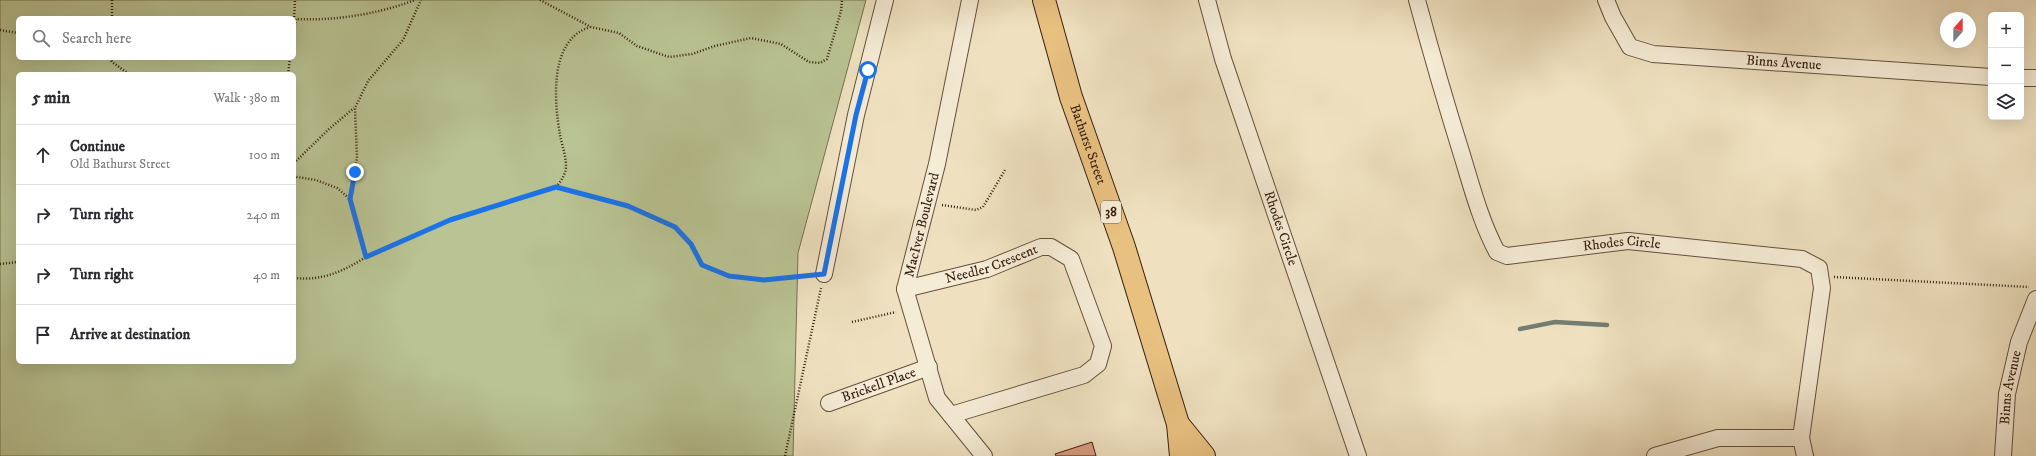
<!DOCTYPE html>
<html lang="en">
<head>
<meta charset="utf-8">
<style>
  :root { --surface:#fff; --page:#f7f7f7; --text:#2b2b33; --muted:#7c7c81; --line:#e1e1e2 }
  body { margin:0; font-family:"IM FELL DW Pica",serif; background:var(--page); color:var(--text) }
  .controls { position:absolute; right:12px; top:12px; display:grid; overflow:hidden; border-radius:6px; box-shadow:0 4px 16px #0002 }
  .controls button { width:36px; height:36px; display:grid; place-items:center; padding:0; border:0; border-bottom:1px solid var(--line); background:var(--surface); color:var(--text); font:20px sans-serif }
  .compass { position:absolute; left:1940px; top:12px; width:36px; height:36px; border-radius:50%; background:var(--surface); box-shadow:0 4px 16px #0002; rotate:21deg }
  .stop { position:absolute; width:12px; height:12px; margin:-9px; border:3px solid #1a73e8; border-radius:50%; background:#fff }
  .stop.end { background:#1a73e8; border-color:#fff; box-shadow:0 1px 4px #0008 }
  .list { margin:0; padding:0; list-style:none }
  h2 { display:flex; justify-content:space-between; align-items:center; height:52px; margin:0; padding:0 16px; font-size:17px }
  h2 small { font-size:13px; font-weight:400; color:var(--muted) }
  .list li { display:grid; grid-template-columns:26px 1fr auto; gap:12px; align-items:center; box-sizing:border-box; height:60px; padding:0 16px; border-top:1px solid var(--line) }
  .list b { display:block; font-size:15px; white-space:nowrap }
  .list p { margin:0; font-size:13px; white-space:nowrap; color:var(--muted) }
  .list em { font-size:13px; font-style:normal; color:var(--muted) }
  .icon { flex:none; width:22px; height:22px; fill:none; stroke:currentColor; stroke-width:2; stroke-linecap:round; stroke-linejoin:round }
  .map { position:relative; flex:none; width:2036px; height:456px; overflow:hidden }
  .search { position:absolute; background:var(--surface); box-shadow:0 4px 16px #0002; left:16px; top:16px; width:280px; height:44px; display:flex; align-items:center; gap:10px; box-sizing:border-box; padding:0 14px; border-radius:6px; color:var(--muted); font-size:15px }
  .panel { position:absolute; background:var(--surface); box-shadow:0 4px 16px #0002; left:16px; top:72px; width:280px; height:292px; border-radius:6px }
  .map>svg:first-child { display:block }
  .green { fill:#b9c393; stroke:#787052; fill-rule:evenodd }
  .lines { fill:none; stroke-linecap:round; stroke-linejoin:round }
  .stream { stroke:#737e72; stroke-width:4.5 }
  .building { fill:#db9e82; stroke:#381e10 }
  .minor-casing { stroke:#664f3c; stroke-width:18 }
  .primary-casing { stroke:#381e10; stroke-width:24 }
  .path { stroke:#381e10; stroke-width:2.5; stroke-dasharray:1 2; stroke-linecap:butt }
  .minor { stroke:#f5ecd6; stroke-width:16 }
  .primary { stroke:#e8c080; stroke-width:22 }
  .route { stroke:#1a73e8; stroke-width:5 }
  .labels { text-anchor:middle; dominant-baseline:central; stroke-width:3; stroke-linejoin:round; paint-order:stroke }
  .shield { fill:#f5ecd6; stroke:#715c4b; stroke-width:1 }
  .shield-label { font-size:13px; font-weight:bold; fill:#381e10 }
  .street-label { font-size:14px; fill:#381e10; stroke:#f5ecd6 }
</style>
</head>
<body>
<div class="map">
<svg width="2036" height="456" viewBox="0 0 2036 456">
  <rect width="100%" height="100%" fill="#efe1c0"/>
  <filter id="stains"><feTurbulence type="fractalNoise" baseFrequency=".005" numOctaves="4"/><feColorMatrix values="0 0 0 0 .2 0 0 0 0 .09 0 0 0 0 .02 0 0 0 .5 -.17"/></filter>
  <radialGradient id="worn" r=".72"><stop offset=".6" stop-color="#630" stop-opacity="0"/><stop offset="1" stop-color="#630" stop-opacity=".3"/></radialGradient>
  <path class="green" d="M0,0h866l-68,253 -5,203h-793zM18,18h276v40h-276zM18,74h276v288h-276z"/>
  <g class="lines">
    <path class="stream" d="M1520,329l35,-7 52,3"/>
  </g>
  <path class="building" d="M1092,442l4,14h-40l-1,-2z"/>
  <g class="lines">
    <defs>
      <g id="minor">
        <path d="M970,0l-33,164 -32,125 32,109 47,58"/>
        <path id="s1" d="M1207,0l16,59 135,397"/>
        <path id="s2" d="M1417,0c14,52 29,104 45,155 10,33 19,67 35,97l10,4 121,-15 174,18 17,9 3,20 -21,150 4,18"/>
        <path id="s3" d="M1606,0l7,17 17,30 23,7 338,23"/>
        <path d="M2021,78h15"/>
        <path d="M824,274l32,-159 29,-115"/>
        <path id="s4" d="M905,289l82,-20 54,-22h10l20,12 32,87 -5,18 -14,11 -133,40"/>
        <path id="s5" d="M829,403l100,-36"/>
        <path d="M1655,456l63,-18h83"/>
        <path id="s6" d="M2003,456l4,-62 12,-52 17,-43"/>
      </g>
      <g id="primary">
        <path id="s7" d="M1044,0l27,97 53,150 54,177 3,32"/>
        <path d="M1178,424l26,32"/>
      </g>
    </defs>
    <use href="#minor" class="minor-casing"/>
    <use href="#primary" class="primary-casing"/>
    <path class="path" d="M112,0v18
      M540,0l51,27 28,6 18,13 32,11 23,-3 23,-8 36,-8 30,6 28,18 11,1 7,-4 14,-48 1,-11
      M294,20l1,-20
      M0,30l18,3
      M294,32l2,-13c39,2 82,-5 119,-19
      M110,58l2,4 17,12
      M288,74l2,-16
      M294,163l35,-34 25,-21
      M294,175l3,2 19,3 21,8 13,11 16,58c-24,15 -44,24 -72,21
      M556,187c5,-6 10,-13 10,-21 0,-10 -4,-21 -6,-31 -6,-35 -11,-95 30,-108
      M350,199l7,-41 -2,-50 13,-27 35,-41 18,-40
      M942,205l34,5 7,-3 22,-37
      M366,257l84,-37 106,-33 72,19 47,21 16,17 11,21 27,11 35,4 46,-5
      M0,264l18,-2
      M1834,277l195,10
      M852,322l44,-10
      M785,456l36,-168"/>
    <use href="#minor" class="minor"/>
    <use href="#primary" class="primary"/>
  </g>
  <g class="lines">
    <path class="route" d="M355,172l-5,27 16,58 84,-37 106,-33 72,19 47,21 16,17 11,21 27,11 35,4 60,-6 32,-159 12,-45"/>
  </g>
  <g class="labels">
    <rect class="shield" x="1101" y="201" width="20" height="22" rx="3"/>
    <g class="shield-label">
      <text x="1111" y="212">38</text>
    </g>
    <g class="street-label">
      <text stroke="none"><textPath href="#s3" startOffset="208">Binns Avenue</textPath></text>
      <text stroke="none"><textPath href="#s7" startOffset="151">Bathurst Street</textPath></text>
      <text transform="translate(922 225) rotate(-76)">MacIver Boulevard</text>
      <text stroke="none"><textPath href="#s1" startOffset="240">Rhodes Circle</textPath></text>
      <text stroke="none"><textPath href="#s2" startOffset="391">Rhodes Circle</textPath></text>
      <text stroke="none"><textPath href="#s4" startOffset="90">Needler Crescent</textPath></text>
      <text stroke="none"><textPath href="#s5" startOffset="53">Brickell Place</textPath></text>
      <text stroke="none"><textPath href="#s6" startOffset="69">Binns Avenue</textPath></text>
    </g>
  </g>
  <rect width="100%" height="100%" filter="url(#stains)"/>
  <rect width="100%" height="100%" fill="url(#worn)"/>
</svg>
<div class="controls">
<button>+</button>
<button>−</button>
<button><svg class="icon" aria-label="layers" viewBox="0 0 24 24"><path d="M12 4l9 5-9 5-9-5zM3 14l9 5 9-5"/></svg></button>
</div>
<svg class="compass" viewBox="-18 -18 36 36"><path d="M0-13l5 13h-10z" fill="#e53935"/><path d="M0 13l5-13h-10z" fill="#7c7c81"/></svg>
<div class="stop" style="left:868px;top:70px"></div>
<div class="stop end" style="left:355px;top:172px"></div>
<div class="search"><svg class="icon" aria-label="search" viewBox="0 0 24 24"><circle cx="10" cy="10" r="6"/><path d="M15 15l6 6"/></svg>Search here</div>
<section class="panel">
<h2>5 min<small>Walk · 380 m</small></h2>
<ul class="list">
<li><svg class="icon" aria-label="ahead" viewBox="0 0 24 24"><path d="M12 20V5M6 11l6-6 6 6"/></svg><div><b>Continue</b><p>Old Bathurst Street</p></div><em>100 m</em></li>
<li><svg class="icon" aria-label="right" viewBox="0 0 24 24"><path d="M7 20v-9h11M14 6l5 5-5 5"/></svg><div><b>Turn right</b></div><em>240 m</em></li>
<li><svg class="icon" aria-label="right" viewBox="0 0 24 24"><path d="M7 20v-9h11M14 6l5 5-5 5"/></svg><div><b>Turn right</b></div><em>40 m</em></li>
<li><svg class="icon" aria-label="arrive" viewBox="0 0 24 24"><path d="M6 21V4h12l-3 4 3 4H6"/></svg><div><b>Arrive at destination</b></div></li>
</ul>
</section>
</div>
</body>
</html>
